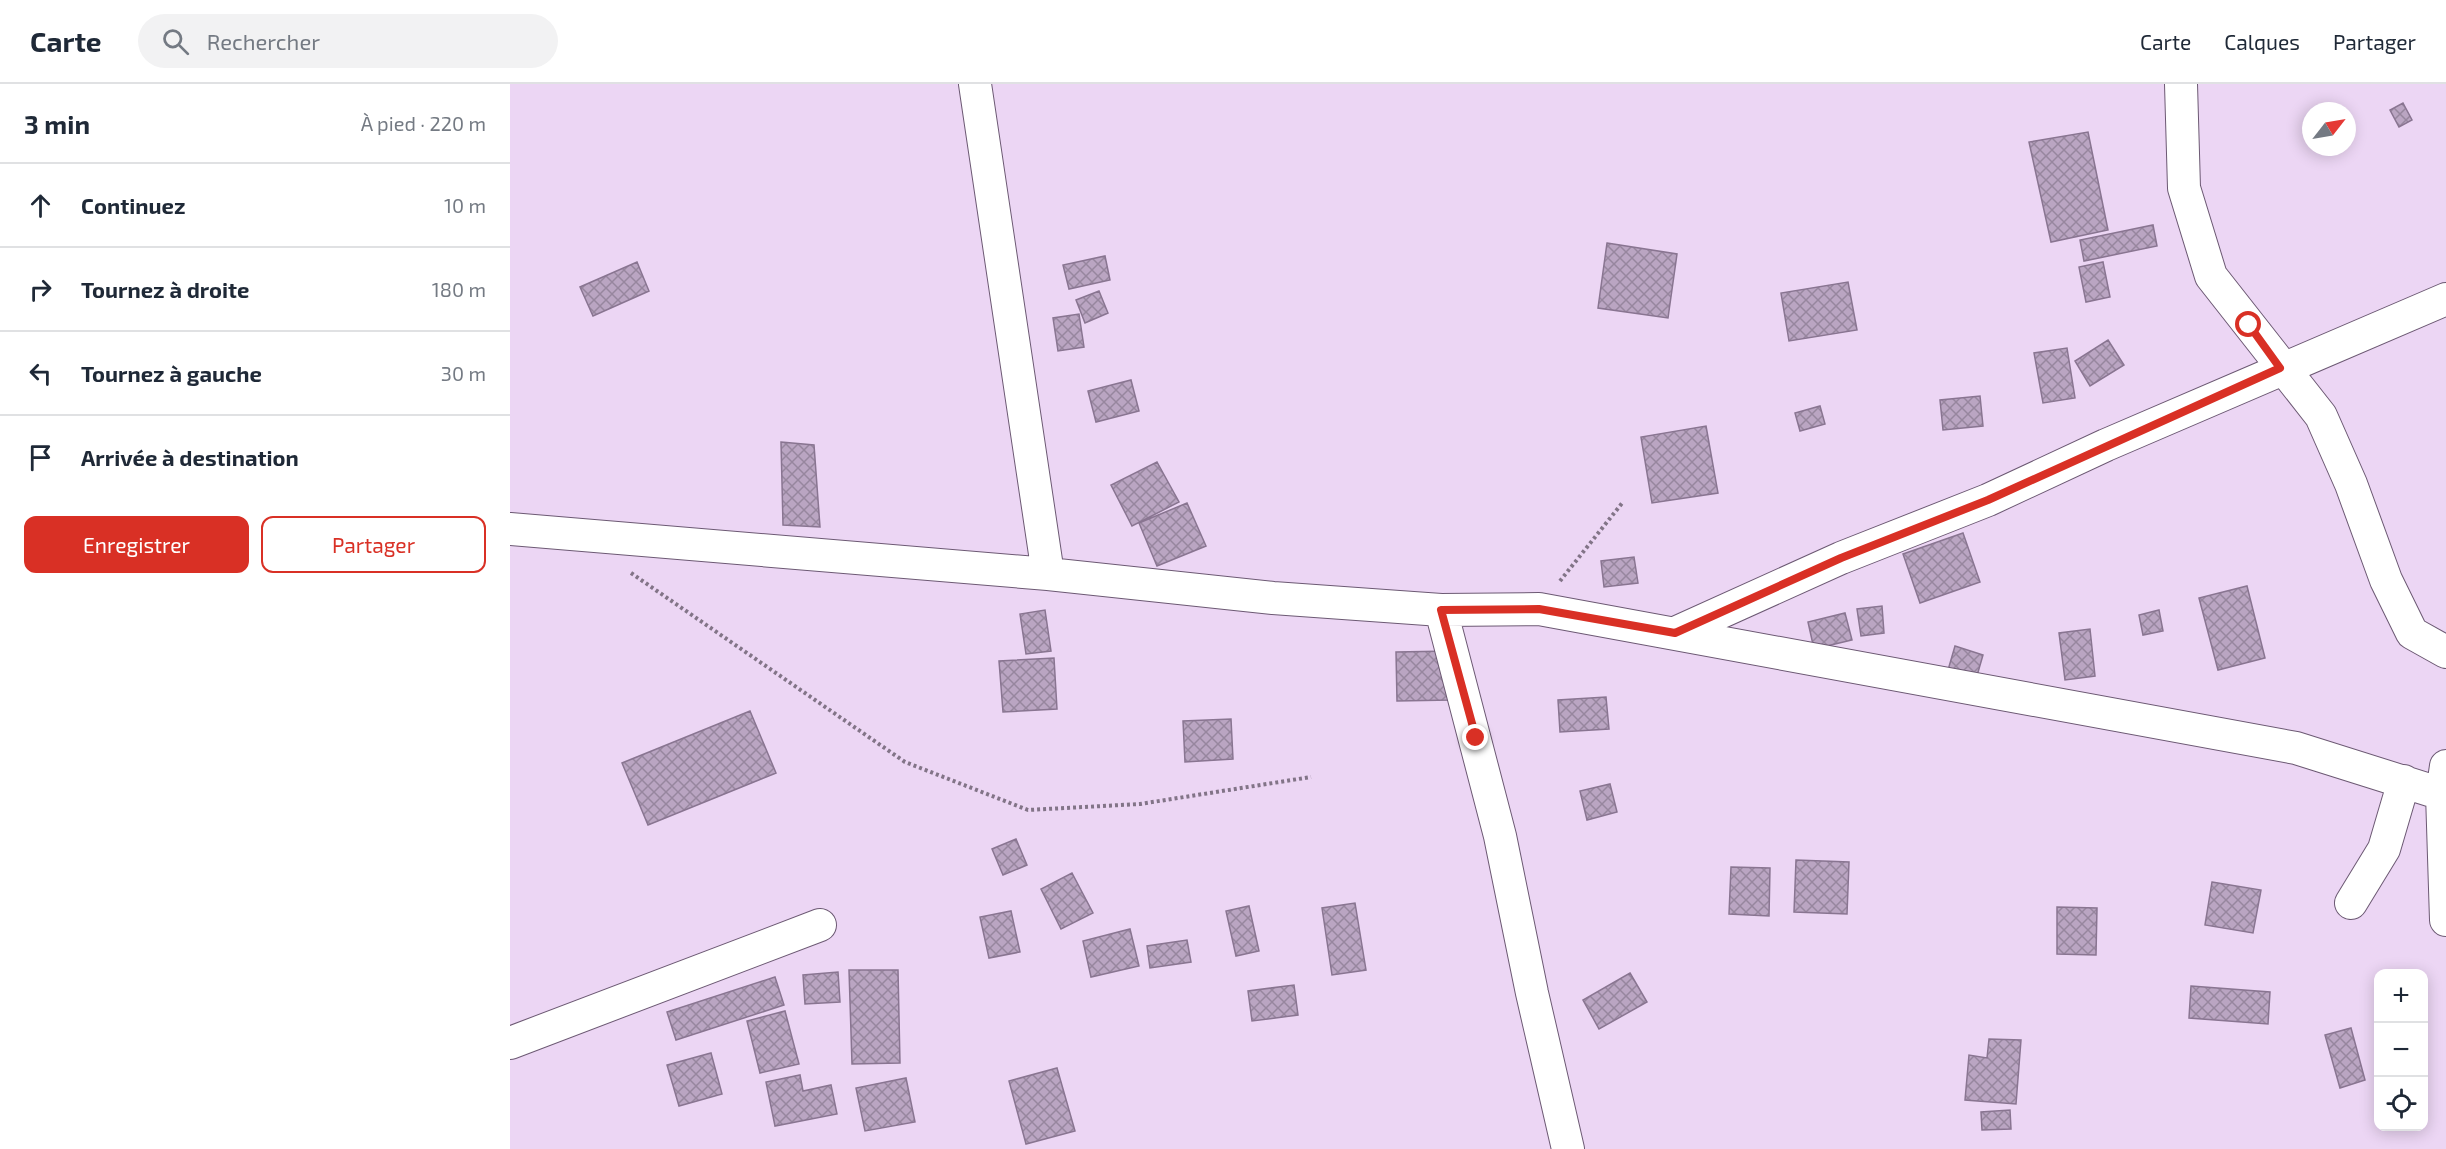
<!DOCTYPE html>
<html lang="fr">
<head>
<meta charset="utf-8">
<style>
  :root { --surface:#fff; --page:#f2f2f3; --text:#1f2937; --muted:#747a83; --line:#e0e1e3; --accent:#d93025 }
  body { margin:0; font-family:"Exo 2",sans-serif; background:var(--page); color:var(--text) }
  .controls { position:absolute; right:18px; bottom:18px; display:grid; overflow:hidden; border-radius:12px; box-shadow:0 3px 15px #0003 }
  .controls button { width:54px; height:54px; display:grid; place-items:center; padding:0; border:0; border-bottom:2px solid var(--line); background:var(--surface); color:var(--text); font:30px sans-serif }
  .compass { position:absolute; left:1792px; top:18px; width:54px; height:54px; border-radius:50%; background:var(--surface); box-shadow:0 3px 15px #0003; rotate:59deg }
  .stop { position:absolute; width:18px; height:18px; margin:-14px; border:4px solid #d93025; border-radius:50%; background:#fff }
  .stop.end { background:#d93025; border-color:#fff; box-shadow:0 2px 6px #0008 }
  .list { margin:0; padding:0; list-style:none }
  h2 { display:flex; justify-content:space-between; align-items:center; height:78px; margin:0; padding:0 24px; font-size:26px }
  h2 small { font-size:20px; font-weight:400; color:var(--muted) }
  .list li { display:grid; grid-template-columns:39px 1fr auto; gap:18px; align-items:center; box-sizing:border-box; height:84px; padding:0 24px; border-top:2px solid var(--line) }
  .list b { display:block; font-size:22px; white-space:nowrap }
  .list em { font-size:20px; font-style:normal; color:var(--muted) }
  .actions { display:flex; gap:12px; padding:18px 24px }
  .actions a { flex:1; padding:14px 0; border:2px solid var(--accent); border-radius:12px; text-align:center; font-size:21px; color:var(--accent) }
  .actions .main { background:var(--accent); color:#fff }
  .icon { flex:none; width:33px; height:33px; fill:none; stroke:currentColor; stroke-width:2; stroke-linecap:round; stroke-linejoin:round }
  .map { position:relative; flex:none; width:1936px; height:1065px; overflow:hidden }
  header { display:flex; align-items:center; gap:36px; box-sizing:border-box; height:84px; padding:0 30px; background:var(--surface); border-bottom:2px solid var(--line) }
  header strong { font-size:28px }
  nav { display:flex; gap:33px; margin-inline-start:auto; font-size:21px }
  .search { width:420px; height:54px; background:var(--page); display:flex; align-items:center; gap:15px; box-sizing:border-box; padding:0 21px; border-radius:33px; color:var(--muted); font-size:22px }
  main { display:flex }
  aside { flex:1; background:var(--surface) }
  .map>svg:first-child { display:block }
  .building { fill:url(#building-cross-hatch); stroke:#897591; stroke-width:1.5 }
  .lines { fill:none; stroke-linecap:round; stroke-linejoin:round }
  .street-casing { stroke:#6c5973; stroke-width:34 }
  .path { stroke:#827487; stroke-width:4; stroke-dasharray:3 3; stroke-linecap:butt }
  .street { stroke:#fff; stroke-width:32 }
  .route { stroke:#d93025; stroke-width:8 }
</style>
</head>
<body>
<header>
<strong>Carte</strong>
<div class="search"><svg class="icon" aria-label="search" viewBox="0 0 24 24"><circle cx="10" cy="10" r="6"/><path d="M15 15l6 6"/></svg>Rechercher</div>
<nav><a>Carte</a><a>Calques</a><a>Partager</a></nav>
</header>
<main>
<aside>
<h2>3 min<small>À pied · 220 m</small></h2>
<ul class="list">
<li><svg class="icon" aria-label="ahead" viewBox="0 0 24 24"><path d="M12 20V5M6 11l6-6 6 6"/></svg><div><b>Continuez</b></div><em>10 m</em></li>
<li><svg class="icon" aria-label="right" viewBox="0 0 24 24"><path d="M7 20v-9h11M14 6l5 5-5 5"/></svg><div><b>Tournez à droite</b></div><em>180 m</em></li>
<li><svg class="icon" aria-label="left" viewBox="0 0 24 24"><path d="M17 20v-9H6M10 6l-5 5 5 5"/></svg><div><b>Tournez à gauche</b></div><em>30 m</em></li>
<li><svg class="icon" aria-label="arrive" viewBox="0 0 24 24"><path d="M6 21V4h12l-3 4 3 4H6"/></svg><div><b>Arrivée à destination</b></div></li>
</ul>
<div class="actions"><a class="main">Enregistrer</a><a>Partager</a></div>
</aside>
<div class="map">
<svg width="1936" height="1065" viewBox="0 0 1936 1065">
  <defs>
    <pattern id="building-cross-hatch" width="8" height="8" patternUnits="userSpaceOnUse" patternTransform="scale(1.5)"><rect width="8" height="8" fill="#baa5c2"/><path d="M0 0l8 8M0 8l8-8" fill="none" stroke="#97869e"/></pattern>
  </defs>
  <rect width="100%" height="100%" fill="#ecd6f4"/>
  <path class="building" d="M1893,19l9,17 -13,7 -9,-17z
    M1578,48l20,98 -57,12 -22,-100z
    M1643,141l4,21 -73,15 -4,-21z
    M1097,159l70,11 -9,64 -70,-10z
    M595,172l5,24 -41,9 -6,-24z
    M127,178l12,29 -56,25 -13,-29z
    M1593,178l7,35 -24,5 -7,-35z
    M1338,198l9,48 -68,11 -8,-48z
    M589,207l9,22 -23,10 -9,-23z
    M569,230l5,33 -26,4 -5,-33z
    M1598,256l16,25 -34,21 -15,-25z
    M1557,264l8,50 -32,5 -9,-50z
    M621,296l8,31 -43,11 -8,-31z
    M1470,312l3,30 -40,4 -3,-30z
    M1310,322l5,18 -25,7 -5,-18z
    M1196,342l12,67 -66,10 -11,-66z
    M271,358l33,3 6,82 -37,-2z
    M647,378l22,40 -47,24 -21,-41z
    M677,419l19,43 -49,20 -18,-43z
    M1453,449l17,49 -60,21 -17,-49z
    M1124,473l4,26 -34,4 -3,-26z
    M1737,502l18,72 -47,12 -19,-72z
    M1372,522l2,27 -23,3 -4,-27z
    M535,526l6,41 -25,3 -6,-40z
    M1649,526l4,21 -20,4 -4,-20z
    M1335,529l7,27 -38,9 -6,-27z
    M1580,545l5,47 -30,4 -6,-47z
    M1445,562l28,9 -9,31 -28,-9z
    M940,567l1,49 -54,1 -1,-49z
    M544,574l3,51 -54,3 -4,-51z
    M1096,613l3,32 -49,3 -2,-32z
    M240,627l26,62 -128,52 -26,-62z
    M721,635l2,40 -48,3 -2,-41z
    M1100,700l7,28 -30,8 -7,-29z
    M506,755l11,26 -24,10 -11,-26z
    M1286,776l53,2 -2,52 -53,-2z
    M1221,783l39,1 -1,48 -40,-2z
    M562,789l21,40 -32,16 -20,-40z
    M1702,798l49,8 -8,43 -48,-8z
    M845,819l11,67 -34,5 -10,-67z
    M739,822l10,45 -23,5 -10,-45z
    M1547,823l40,1 -1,47 -39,-1z
    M501,827l9,41 -31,6 -9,-41z
    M620,845l9,37 -48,11 -8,-36z
    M677,856l4,22 -41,6 -3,-22z
    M339,886h49l2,93 -48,1z
    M328,888l2,30 -35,2 -2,-29z
    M1120,889l17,29 -48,27 -16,-29z
    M265,893l9,28 -108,35 -9,-28z
    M784,901l4,30 -46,6 -4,-30z
    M1681,902l79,6 -2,32 -79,-6z
    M275,927l14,53 -39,9 -13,-52z
    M1841,944l14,52 -25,8 -15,-53z
    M1479,955l32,1 -5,64 -51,-4 4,-45 18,3z
    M201,969l11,41 -43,12 -12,-41z
    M547,984l18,63 -49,13 -17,-63z
    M290,991l3,16 28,-6 6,29 -62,12 -9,-44z
    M396,994l9,44 -50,9 -9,-43z
    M1500,1026l1,19 -29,1 -1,-18z"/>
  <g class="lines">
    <defs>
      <path id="street" d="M465,0l73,490
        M1671,0l3,104 27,88 110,140 30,68 35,96 26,53 34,19
        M0,445l538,45 225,24 168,12 98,-1 757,139 146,46
        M931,526l59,226 32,157 36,156
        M1165,549l166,-75 147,-58 118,-55 340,-146
        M1936,682l-4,28 4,126
        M1841,819l33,-54 20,-68
        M0,959l310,-118"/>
    </defs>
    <use href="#street" class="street-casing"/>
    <path class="path" d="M121,489l274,189 123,48 112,-6 171,-27
      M1050,497l63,-79"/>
    <use href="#street" class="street"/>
  </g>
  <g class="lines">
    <path class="route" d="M966,654l-35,-128 98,-1 136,24 166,-75 147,-58 292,-132 -31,-43"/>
  </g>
</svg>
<div class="controls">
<button>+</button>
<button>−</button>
<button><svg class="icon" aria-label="locate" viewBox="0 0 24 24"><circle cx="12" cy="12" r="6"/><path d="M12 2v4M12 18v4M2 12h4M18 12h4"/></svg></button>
</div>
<svg class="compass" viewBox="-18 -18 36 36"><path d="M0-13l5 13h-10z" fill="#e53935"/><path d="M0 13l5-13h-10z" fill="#747a83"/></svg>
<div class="stop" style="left:1739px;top:241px"></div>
<div class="stop end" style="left:966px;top:654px"></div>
</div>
</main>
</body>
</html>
